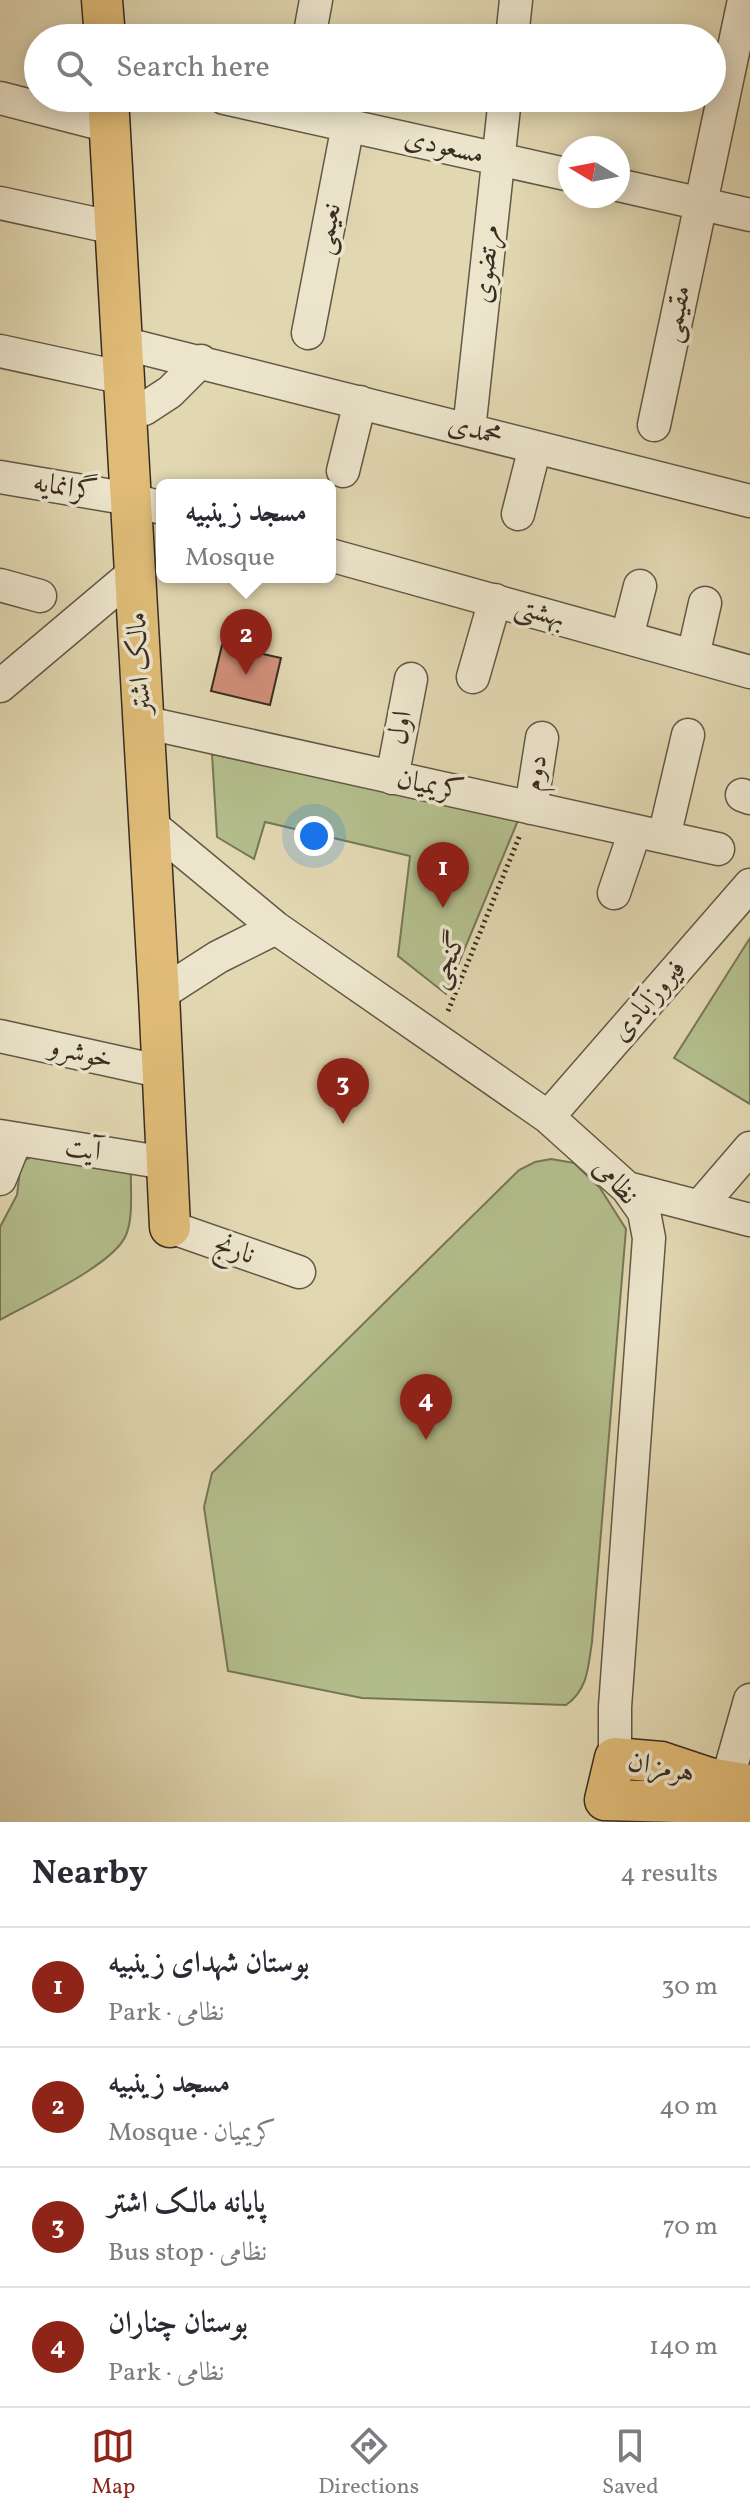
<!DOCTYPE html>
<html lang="en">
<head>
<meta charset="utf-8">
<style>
  :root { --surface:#fff; --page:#f7f7f7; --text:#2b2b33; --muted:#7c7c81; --line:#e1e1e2; --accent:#8f2418 }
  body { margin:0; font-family:Vollkorn,Amiri,serif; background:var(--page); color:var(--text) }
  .compass { position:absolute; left:558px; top:136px; width:72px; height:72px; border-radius:50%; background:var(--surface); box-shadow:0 4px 20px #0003; rotate:280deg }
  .you { position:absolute; left:314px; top:836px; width:28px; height:28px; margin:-20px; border:6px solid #fff; border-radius:50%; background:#1a73e8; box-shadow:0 0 0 12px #1a73e833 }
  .badge { display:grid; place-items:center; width:52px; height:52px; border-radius:50%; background:var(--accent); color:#fff; font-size:26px; font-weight:700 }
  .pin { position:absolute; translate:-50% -66px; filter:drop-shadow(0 2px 4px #0008) }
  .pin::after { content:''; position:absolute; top:42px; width:28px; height:24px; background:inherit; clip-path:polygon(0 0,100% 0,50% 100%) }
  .popup { position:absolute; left:156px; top:479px; width:180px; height:104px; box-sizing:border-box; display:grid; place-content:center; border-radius:12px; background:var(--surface); filter:drop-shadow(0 2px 6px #0005); font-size:26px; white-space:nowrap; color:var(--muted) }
  .popup b { font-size:30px; color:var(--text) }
  .popup::after { content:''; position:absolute; left:50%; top:100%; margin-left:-16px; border:16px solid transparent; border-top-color:var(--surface) }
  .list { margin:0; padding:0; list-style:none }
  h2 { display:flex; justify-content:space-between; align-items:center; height:104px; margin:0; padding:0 32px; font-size:34px }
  h2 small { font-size:26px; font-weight:400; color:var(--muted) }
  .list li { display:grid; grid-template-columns:52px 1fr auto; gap:24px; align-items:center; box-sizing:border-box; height:120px; padding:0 32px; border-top:2px solid var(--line) }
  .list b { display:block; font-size:30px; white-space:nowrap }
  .list p { margin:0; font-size:26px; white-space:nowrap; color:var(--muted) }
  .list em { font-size:26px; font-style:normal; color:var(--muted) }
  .icon { flex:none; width:44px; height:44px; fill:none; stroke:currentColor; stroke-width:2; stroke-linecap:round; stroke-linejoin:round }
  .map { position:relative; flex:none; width:750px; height:1822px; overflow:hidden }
  .search { position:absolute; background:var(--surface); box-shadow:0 4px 20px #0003; left:24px; right:24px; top:24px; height:88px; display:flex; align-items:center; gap:20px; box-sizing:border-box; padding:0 28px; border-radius:44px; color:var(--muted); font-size:30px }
  .sheet { height:584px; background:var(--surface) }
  nav { display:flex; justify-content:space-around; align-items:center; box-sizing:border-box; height:112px; border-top:2px solid var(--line); background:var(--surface); font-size:22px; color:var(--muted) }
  nav a { display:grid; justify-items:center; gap:4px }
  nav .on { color:var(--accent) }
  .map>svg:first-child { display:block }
  .green { fill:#b3be8c; stroke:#767658; stroke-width:2 }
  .building { fill:#d18f7a; stroke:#382d23; stroke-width:2 }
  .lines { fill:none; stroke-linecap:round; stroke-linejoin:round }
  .minor-casing { stroke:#625846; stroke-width:35 }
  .major-casing { stroke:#382d23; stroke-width:43 }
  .path { stroke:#382d23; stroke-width:5; stroke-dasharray:2 4; stroke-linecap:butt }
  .minor { stroke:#ece5cc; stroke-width:32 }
  .major { stroke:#e0bc78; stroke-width:40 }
  .labels { text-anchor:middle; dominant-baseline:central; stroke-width:7; stroke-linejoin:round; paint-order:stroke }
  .street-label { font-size:28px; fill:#382d23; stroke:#ece5cc }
</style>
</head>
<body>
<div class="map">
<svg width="750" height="1822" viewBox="0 0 750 1822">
  <rect width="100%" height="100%" fill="#e1d7b1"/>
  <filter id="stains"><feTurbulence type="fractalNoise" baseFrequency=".0025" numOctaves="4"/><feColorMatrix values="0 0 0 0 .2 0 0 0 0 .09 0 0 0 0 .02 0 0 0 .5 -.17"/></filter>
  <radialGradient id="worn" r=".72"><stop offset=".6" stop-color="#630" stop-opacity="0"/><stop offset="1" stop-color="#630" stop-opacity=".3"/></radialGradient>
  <path class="green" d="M212,754l307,64 -73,176 -48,-38 12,-100 -145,-34 -11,37 -37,-22z
    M750,938v166l-76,-46z
    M53,1155l78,12c-1,20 3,49 -5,68 -12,30 -96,68 -126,85v-93l17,-32 4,-33 10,-5z
    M551,1159l23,4 26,25 26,41 -34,413c-4,25 -4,48 -26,63l-204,-7 -134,-27 -24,-164 8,-34 307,-303 16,-8z"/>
  <path class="building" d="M222,645l59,13 -11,47 -59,-14z"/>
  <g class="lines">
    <defs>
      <path id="minor" d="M309,38l7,-38
        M512,38l4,-38
        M0,98l109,28
        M224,98l346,77
        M618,185l132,30
        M0,203l115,25
        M308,333l40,-208
        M122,343l628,158
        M0,351l124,27
        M144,409l26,-17 31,-31
        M654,425l90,-425
        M469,430l36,-332
        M343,471l17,-69
        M0,477l130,22 32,9
        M518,514l17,-67
        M330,555l420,117
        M0,585l40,11
        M627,637l13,-51
        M693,656l12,-53
        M473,677l22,-77
        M0,686l134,-113
        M143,722l575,127
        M392,778l19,-99
        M742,795l8,3
        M531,808l11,-70
        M149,823l127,105 272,189 79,71 17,24 5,26 -34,469v51
        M664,837l24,-102
        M614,893l21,-62
        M159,995l59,-38 58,-29
        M0,1036l163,36
        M548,1117l202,-232
        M0,1136l166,27
        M0,1179l16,-40
        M627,1188l123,32
        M700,1206l50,-58
        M170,1227l129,45
        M727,1781l23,-81"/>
      <path id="major" d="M102,0l3,38
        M108,98l51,897 11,232
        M750,1785l-41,-7 -48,-16 -46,-4 -10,42 145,4"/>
    </defs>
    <use href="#minor" class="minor-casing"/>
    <use href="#major" class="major-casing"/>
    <path class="path" d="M448,1011l72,-176"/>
    <use href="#minor" class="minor"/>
    <use href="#major" class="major"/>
  </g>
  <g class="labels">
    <g class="street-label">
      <text transform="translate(444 147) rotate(13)">مسعودی</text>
      <text transform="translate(328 229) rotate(-79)">نعیمی</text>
      <text transform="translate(487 264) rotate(-84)">مرتضوی</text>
      <text transform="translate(677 314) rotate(-78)">مقیمی</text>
      <text transform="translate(475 431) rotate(14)">محمدی</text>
      <text transform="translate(65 488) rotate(10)">گرانمایه</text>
      <text transform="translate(540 613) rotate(16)">بهشتی</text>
      <text transform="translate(140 663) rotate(-93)">مالک اشتر</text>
      <text transform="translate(401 728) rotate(-80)">اول</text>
      <text transform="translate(536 773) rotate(-80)">دوم</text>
      <text transform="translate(430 786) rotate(12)">کریمیان</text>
      <text transform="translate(448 960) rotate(-67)">گنجی</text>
      <text transform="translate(649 1001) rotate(-49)">فیروزآبادی</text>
      <text transform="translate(81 1054) rotate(13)">خوشرو</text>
      <text transform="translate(83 1150) rotate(9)">آیت</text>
      <text transform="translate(615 1182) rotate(47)">نظامی</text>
      <text transform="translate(234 1250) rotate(19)">نارنج</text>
      <text transform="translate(661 1768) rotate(11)">هرمزان</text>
    </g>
  </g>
  <rect width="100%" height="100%" filter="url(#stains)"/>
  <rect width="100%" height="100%" fill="url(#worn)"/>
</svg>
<svg class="compass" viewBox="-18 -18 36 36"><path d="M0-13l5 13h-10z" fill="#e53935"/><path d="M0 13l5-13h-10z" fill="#7c7c81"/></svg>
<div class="you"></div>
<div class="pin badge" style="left:443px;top:908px">1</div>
<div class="pin badge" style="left:246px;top:675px">2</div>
<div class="popup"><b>مسجد زینبیه</b>Mosque</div>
<div class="pin badge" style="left:343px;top:1124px">3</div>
<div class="pin badge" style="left:426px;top:1440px">4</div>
<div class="search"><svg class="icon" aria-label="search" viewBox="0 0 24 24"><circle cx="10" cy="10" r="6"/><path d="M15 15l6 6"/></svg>Search here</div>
</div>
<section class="sheet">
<h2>Nearby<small>4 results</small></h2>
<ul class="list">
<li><span class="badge">1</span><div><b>بوستان شهدای زینبیه</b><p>Park · نظامی</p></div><em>30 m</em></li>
<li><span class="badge">2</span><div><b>مسجد زینبیه</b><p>Mosque · کریمیان</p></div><em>40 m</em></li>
<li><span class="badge">3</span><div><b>پایانه مالک اشتر</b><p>Bus stop · نظامی</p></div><em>70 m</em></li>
<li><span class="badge">4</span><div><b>بوستان چناران</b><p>Park · نظامی</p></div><em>140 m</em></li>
</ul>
</section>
<nav>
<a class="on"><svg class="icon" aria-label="map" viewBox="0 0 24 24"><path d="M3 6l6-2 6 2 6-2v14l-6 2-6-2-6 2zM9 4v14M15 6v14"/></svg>Map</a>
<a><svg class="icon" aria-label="directions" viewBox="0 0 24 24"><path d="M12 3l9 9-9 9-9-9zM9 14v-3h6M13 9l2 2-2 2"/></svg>Directions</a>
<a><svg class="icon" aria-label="saved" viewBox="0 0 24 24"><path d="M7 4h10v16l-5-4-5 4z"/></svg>Saved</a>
</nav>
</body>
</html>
